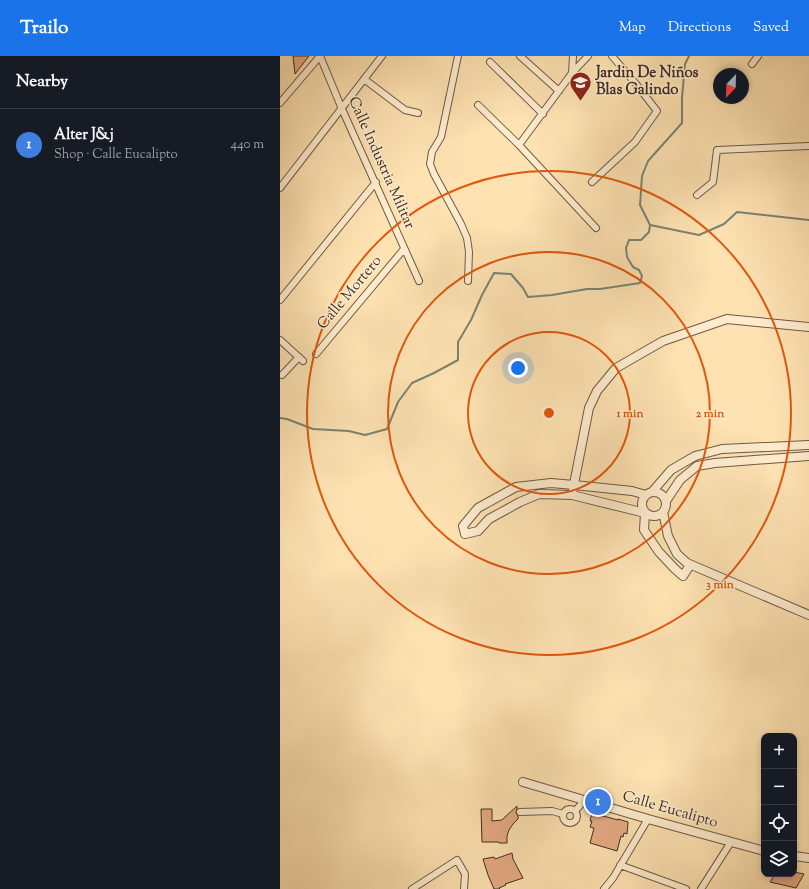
<!DOCTYPE html>
<html lang="en">
<head>
<meta charset="utf-8">
<style>
  :root { --surface:#171b24; --page:#20242c; --text:#f1f3f6; --muted:#9ea1a6; --line:#363941; --accent:#1a73e8 }
  body { margin:0; font-family:"Sorts Mill Goudy",serif; background:var(--page); color:var(--text) }
  .controls { position:absolute; right:12px; bottom:12px; display:grid; overflow:hidden; border-radius:8px; box-shadow:0 2px 6px #0003 }
  .controls button { width:36px; height:36px; display:grid; place-items:center; padding:0; border:0; border-bottom:1px solid var(--line); background:var(--surface); color:var(--text); font:20px sans-serif }
  .compass { position:absolute; left:433px; top:12px; width:36px; height:36px; border-radius:50%; background:var(--surface); box-shadow:0 2px 6px #0003; rotate:203deg }
  .you { position:absolute; left:238px; top:312px; width:14px; height:14px; margin:-10px; border:3px solid #fff; border-radius:50%; background:#1a73e8; box-shadow:0 0 0 6px #1a73e833 }
  .badge { display:grid; place-items:center; width:26px; height:26px; border-radius:50%; background:var(--accent); color:#fff; font-size:13px; font-weight:700 }
  .pin { position:absolute; translate:-50% -50%; border:2px solid #fff; box-shadow:0 1px 4px #0006 }
  .list { margin:0; padding:0; list-style:none }
  h2 { display:flex; justify-content:space-between; align-items:center; height:52px; margin:0; padding:0 16px; font-size:17px }
  h2 small { font-size:13px; font-weight:400; color:var(--muted) }
  .list li { display:grid; grid-template-columns:26px 1fr auto; gap:12px; align-items:center; box-sizing:border-box; height:72px; padding:0 16px; border-top:1px solid var(--line) }
  .list b { display:block; font-size:15px; white-space:nowrap }
  .list p { margin:0; font-size:13px; white-space:nowrap; color:var(--muted) }
  .list em { font-size:13px; font-style:normal; color:var(--muted) }
  .icon { flex:none; width:22px; height:22px; fill:none; stroke:currentColor; stroke-width:2; stroke-linecap:round; stroke-linejoin:round }
  .map { position:relative; flex:none; width:529px; height:833px; overflow:hidden }
  header { display:flex; align-items:center; gap:24px; box-sizing:border-box; height:56px; padding:0 20px; background:var(--accent); color:#fff }
  header strong { font-size:19px }
  nav { display:flex; gap:22px; margin-inline-start:auto; font-size:14px }
  main { display:flex }
  aside { flex:1; background:var(--surface) }
  .map>svg:first-child { display:block }
  .lines { fill:none; stroke-linecap:round; stroke-linejoin:round }
  .stream { stroke:#798473; stroke-width:2 }
  .building { fill:#e7ab83; stroke:#3e2d22 }
  .minor-casing { stroke:#6e5a46; stroke-width:8 }
  .tertiary-casing { stroke:#6e5a46; stroke-width:10 }
  .minor { stroke:#feeccd; stroke-width:6 }
  .tertiary { stroke:#feeccd; stroke-width:8 }
  .ring { fill:none; stroke:#e0570d; stroke-width:2 }
  .labels { text-anchor:middle; dominant-baseline:central; stroke-width:3; stroke-linejoin:round; paint-order:stroke }
  .poi-label { font-size:15px; font-weight:bold; fill:#3e2d22; stroke:#feeccd; text-anchor:start }
  .street-label { font-size:15px; fill:#3e2d22; stroke:#feeccd }
  .centre { fill:#e0570d; stroke:#feeccd; stroke-width:2 }
  .ring-label { font-size:12px; text-anchor:middle; font-weight:bold; fill:#e0570d; stroke:#feeccd; stroke-width:3; stroke-linejoin:round; paint-order:stroke }
</style>
</head>
<body>
<header>
<strong>Trailo</strong>
<nav><a>Map</a><a>Directions</a><a>Saved</a></nav>
</header>
<main>
<aside>
<h2>Nearby<small></small></h2>
<ul class="list">
<li><span class="badge" style="background:#3f7fe0">1</span><div><b>Alter J&amp;j</b><p>Shop · Calle Eucalipto</p></div><em>440 m</em></li>
</ul>
</aside>
<div class="map">
<svg width="529" height="833" viewBox="0 0 529 833">
  <rect width="100%" height="100%" fill="#fee2b2"/>
  <filter id="stains"><feTurbulence type="fractalNoise" baseFrequency=".005" numOctaves="4"/><feColorMatrix values="0 0 0 0 .2 0 0 0 0 .09 0 0 0 0 .02 0 0 0 .5 -.17"/></filter>
  <radialGradient id="worn" r=".72"><stop offset=".6" stop-color="#630" stop-opacity="0"/><stop offset="1" stop-color="#630" stop-opacity=".3"/></radialGradient>
  <g class="lines">
    <path class="stream" d="M370,169l49,10 25,-11 13,-12 72,8
      M0,362l7,1 26,10 36,2 16,4 22,-6 11,-27 14,-19 22,-10 24,-13v-18l13,-22 11,-25 12,-22 17,1 12,14 5,9 24,-2 35,-6h13l40,-6 2,-7 -3,-6 -6,-3 -6,-10 -1,-9 3,-8h12l8,-8 1,-7 -10,-20 2,-29 6,-15 34,-38v-25l3,-34 4,-8"/>
  </g>
  <path class="building" d="M13,0h16l-14,18z
    M237,750v2l-1,5 2,3v3l-5,5 -4,6 -2,6v7h-8v-1h-17l-1,-33h11v12l10,-1 3,-3z
    M312,757l26,7v-1l10,3 -1,12 -3,-1 -1,4 -2,-1 -4,15 -27,-8 4,-15 -4,-1 2,-6h-2z
    M232,797l1,6 10,19 -18,6 1,1 -7,3 1,1h-6l-6,-14 -5,-16 11,-2 1,2z
    M514,816l10,2 -8,14 -26,-6 5,-8h19z"/>
  <g class="lines">
    <defs>
      <path id="minor" d="M40,0l22,53 77,172
        M178,0l-17,81 -9,15 -2,12 4,10 27,50 6,14 2,14 -1,29
        M240,0l39,35
        M210,6l53,52
        M472,8l6,-8
        M292,17l1,-17
        M84,23l41,31 13,3
        M0,47l40,-47
        M198,49l41,40 77,83
        M239,89l53,-72 16,-17
        M312,126l43,-40 22,-31 -21,-27 -24,-28
        M0,132l102,-132
        M417,139l16,-13 4,-32 92,-4
        M0,244l96,-118
        M0,284l23,21
        M36,298l88,-105
        M2,319l17,-18
        M283 760a7 7 0 1 1 14 0a7 7 0 1 1-14 0Z
        M295,755l10,-11
        M240,756l32,-1 11,3
        M340,809l66,24
        M132,833l45,-29 8,14 -1,15
        M324,833l9,-11 35,-59
        M421,833l30,-47"/>
      <path id="tertiary" d="M293,433l16,-81 8,-17 19,-23 47,-27 64,-22 82,8
        M362 448a12 12 0 1 1 24 0a12 12 0 1 1-24 0Z
        M372,436l19,-22 24,-14 27,-7 87,-4
        M366,439l-14,-4 -58,-6 -23,-2 -35,4 -38,21 -15,18 2,8 13,-3 11,-12 31,-17 19,-8 33,1 73,18 -1,17 15,22 16,17 8,7 7,-11
        M386,445l14,-21 17,-14 18,-3 94,-7
        M383,456l5,24 9,18 10,9 122,52
        M243,726l125,37 116,32
        M514,800l15,2"/>
    </defs>
    <use href="#minor" class="minor-casing"/>
    <use href="#tertiary" class="tertiary-casing"/>
    <use href="#minor" class="minor"/>
    <use href="#tertiary" class="tertiary"/>
  </g>
  <g class="ring">
    <circle cx="269" cy="357" r="81"/>
    <circle cx="269" cy="357" r="161"/>
    <circle cx="269" cy="357" r="242"/>
  </g>
  <defs>
    <symbol id="school-pin" viewBox="-11 -11 22 30"><path d="M0 17L-7.5 6A9.5 9.5 0 1 1 7.5 6Z" fill="#8f2418" stroke="#feeccd"/><path d="M0-5L7-2L0 1L-7-2ZM-4 1L0 2.5L4 1V4Q0 6-4 4Z" fill="#fff"/></symbol>
  </defs>
  <g fill-rule="evenodd">
    <use href="#school-pin" x="288" y="14" width="25" height="34"/>
  </g>
  <g class="labels">
    <g class="poi-label">
      <text x="316" y="17">Jardin De Niños<tspan x="316" dy="17">Blas Galindo</tspan></text>
    </g>
    <g class="street-label">
      <text transform="translate(101 107) rotate(66)">Calle Industria Militar</text>
      <text transform="translate(70 237) rotate(-50)">Calle Mortero</text>
      <text transform="translate(390 754) rotate(16)">Calle Eucalipto</text>
    </g>
  </g>
  <circle cx="269" cy="357" r="6" class="centre"/>
  <g class="ring-label">
    <text x="350" y="361">1 min</text>
    <text x="430" y="361">2 min</text>
    <text x="440" y="532">3 min</text>
  </g>
  <rect width="100%" height="100%" filter="url(#stains)"/>
  <rect width="100%" height="100%" fill="url(#worn)"/>
</svg>
<div class="controls">
<button>+</button>
<button>−</button>
<button><svg class="icon" aria-label="locate" viewBox="0 0 24 24"><circle cx="12" cy="12" r="6"/><path d="M12 2v4M12 18v4M2 12h4M18 12h4"/></svg></button>
<button><svg class="icon" aria-label="layers" viewBox="0 0 24 24"><path d="M12 4l9 5-9 5-9-5zM3 14l9 5 9-5"/></svg></button>
</div>
<svg class="compass" viewBox="-18 -18 36 36"><path d="M0-13l5 13h-10z" fill="#e53935"/><path d="M0 13l5-13h-10z" fill="#9ea1a6"/></svg>
<div class="you"></div>
<div class="pin badge" style="left:318px;top:746px;background:#3f7fe0">1</div>
</div>
</main>
</body>
</html>
